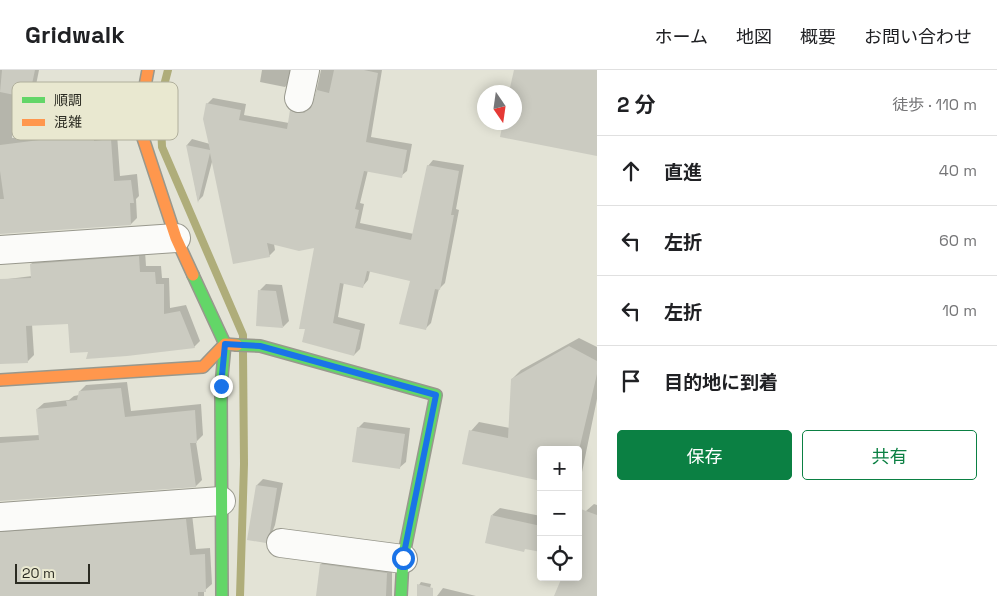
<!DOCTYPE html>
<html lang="ja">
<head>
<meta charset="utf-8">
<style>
  :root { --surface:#fff; --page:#f6f6f6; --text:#202124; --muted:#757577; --line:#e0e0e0; --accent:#0b8043 }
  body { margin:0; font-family:"Space Grotesk","Noto Sans JP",sans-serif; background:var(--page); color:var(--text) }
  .controls { position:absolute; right:15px; bottom:15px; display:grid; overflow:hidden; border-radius:5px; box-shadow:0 2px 12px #0003 }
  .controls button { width:45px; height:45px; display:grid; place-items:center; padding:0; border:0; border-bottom:1px solid var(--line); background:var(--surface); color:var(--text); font:25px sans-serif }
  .compass { position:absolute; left:477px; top:15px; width:45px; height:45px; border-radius:50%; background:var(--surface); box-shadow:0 2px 12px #0003; rotate:167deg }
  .scale { position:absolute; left:15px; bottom:12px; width:75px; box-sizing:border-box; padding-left:5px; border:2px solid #2b2b22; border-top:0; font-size:14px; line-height:18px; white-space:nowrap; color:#2b2b22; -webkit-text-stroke:4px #e9e8d0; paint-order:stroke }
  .stop { position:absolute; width:15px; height:15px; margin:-11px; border:4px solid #1a73e8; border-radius:50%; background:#fff }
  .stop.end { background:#1a73e8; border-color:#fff; box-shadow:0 1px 5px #0008 }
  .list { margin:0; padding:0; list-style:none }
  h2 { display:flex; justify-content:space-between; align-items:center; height:65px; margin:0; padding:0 20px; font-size:21px }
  h2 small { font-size:16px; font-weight:400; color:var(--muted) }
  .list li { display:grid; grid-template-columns:32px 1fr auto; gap:15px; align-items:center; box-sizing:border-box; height:70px; padding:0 20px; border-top:1px solid var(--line) }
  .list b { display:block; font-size:19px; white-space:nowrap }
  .list em { font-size:16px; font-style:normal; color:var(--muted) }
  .actions { display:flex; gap:10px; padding:15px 20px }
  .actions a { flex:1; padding:11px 0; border:1px solid var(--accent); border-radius:5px; text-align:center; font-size:18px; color:var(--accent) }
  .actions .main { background:var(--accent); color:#fff }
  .icon { flex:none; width:28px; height:28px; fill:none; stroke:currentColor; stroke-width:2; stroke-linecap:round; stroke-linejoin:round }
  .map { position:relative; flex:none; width:597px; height:526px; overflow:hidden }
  header { display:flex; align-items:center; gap:30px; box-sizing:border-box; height:70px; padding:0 25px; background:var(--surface); border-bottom:1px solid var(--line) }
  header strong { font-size:24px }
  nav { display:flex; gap:28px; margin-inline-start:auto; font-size:18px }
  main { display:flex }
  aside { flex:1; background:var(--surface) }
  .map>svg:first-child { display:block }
  .shadow { fill:#0003 }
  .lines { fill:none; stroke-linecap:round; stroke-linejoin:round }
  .stream { stroke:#afad7a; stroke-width:8 }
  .building { fill:#cbcbc1 }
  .street-casing { stroke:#98988d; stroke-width:30 }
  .fast-casing { stroke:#98988d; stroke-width:14 }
  .slow-casing { stroke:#98988d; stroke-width:14 }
  .street { stroke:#fbfbf9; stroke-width:28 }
  .fast { stroke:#63d668; stroke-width:11 }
  .slow { stroke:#ff974d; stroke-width:11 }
  .route { stroke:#1a73e8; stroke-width:6 }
  .key { fill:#e9e8d0; stroke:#b0af9c; stroke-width:1 }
  .key-label { font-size:14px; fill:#2b2b22 }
</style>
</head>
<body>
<header>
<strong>Gridwalk</strong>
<nav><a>ホーム</a><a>地図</a><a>概要</a><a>お問い合わせ</a></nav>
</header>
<main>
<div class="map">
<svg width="597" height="526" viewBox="0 0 597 526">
  <rect width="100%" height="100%" fill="#e3e3d6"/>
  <path class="shadow" d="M0,0h39l-4,20 -6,6 -14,-2 -3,44 56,-7 2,-2 29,-3v9l18,-1 3,42 17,-2 2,22 -3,3 1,19 -6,6 -131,9z
    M262,0h31l-2,11 -6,6 -25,-5z
    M321,0h61l-11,67 41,7 -5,27 -6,5 -33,-6 -8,33 4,1 -4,19 54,11 14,-68 5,-6 31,5 -8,44 3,1 -14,73 -6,6 -8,34 -6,6 -14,-49 -41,-9 -2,9 -5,6 -19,-4 -6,35 27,7 -5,25 -6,6 -50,-14 11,-95 -41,-2 1,6 -6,6 -56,-98 -10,38 -5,5 -11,-56 5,-6 18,5 -3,-40 6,-6 33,6 -2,11 45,8 2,-12 6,-6 5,3 11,-2z
    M145,181l1,15h15l1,12h7l1,30 16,-3 14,36 -6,6 -105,4 -20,-28 -37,1 2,31 -6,6 -28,2v-83l32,-4 -1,-12 6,-6z
    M266,214l16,1 7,36 -6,6 -23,-37z
    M579,268l18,9v52l-16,78 -3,2v-29h-37l-70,-19 8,-9 31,6 2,-49 9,-9z
    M127,312l4,29 70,-7 2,31 -7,7 6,38 -6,6 -196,14v-63l40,-2 -3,-26 7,-6 25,-3 5,-4 5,-1 1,-4 6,-6z
    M364,352l46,6 -4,34 -7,6 -41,-40z
    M263,409l20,4 -8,42 -4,10 -6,6 -8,-56z
    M594,434l3,1v91h-40l21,-19 8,-66z
    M500,438l41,8v35l-49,-36z
    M192,444l4,35 14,-1 2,36 -8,7v5h-204v-70z
    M327,488l65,9v29h-74l3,-32z
    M421,512l10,2 -3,12h-10l1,-11z
    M443,518l33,8h-39z"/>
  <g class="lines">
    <path class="stream" d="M168,0l-8,31 2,46 81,188v4
      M240,526l4,-132 -1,-113"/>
  </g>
  <path class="building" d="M2,0h33l-6,28 -29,-6z
    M334,0h30l14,3 -12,69 41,8 -5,28 -38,-7 -9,38 4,1 -4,18 56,12 16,-75 32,6 -8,44h3l-14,75 -5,-1 -9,41 -27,-6 11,-43 -43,-10 -4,17 -23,-5 -7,40 27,7 -6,26 -52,-14 3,-13h-6l15,-81 -15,3 -32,-8 3,14 -37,7 -23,-111 -12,50 -12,-58 24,5 -7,-31 3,-16 35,7 -2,10 48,9 3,-19 6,3h8l7,-5 6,-18 12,3z
    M514,0h83v86l-97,-19 3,-15h11v-30h-5z
    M93,62l1,9 17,-2 3,42 17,-1 3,23h-4l1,22 -131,9v-35h4l-4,-28v-26l63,-8 -1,-2z
    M139,186l1,16h15l1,12h8v30l16,-3 15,37 -68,8 -41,3 2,-7 -18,1 -2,-29 -42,2 2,37 -28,1v-85l31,-1 -1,-14z
    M258,220l18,1 7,37 -27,-2z
    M569,276l28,15v13l-18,76h-38v31l-79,-17 7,-34 39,8 3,-59z
    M121,318l4,29 70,-7 2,33h-7l6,44 -196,14v-58l39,-3 -3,-31 31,-3 -1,-5 11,-1 2,-9z
    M357,357l48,7 -5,35 -48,-7z
    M256,415l21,3 -7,44 -4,11 -19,-3z
    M578,438l19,7v81h-43l8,-19h16z
    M491,445l50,11v26l-16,-3 -1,3 -39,-9z
    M186,449l4,36 15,-1 1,38h-8v4h-198v-64z
    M320,494l67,9 -1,23h-70z
    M417,514l16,4v8h-16z"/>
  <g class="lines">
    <defs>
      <path id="street" d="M299,28l6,-28
        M0,180l176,-12
        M0,447l221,-16
        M281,473l122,16"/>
      <path id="fast" d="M193,205l32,69 -4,42 1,210
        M237,275l23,1 176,49 -33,164 -2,37"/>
      <path id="slow" d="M148,0l-6,32 1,36 33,100 17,37
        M0,310l203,-13 22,-23 12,1"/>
    </defs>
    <use href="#street" class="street-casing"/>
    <use href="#fast" class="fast-casing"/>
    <use href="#slow" class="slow-casing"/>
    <use href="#street" class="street"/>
    <use href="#fast" class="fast"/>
    <use href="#slow" class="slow"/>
  </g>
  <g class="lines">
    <path class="route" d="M221,316l4,-42 35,2 176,49 -33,163"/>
  </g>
  <rect x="12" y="12" width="166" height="58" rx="8" class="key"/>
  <rect x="22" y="27" width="23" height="6" fill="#63d668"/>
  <rect x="22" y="49" width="23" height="7" fill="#ff974d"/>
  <g class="key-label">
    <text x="54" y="35">順調</text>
    <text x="54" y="57">混雑</text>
  </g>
</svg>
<div class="controls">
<button>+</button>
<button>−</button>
<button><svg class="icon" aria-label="locate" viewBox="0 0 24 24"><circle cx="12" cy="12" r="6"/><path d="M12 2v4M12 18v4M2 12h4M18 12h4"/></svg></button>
</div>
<svg class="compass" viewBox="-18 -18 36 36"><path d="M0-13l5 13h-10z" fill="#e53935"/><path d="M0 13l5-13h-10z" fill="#757577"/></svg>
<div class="scale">20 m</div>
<div class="stop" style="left:403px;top:488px"></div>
<div class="stop end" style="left:221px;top:316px"></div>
</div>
<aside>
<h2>2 分<small>徒歩 · 110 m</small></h2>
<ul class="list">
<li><svg class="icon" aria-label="ahead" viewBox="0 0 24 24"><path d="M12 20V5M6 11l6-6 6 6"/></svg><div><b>直進</b></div><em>40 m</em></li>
<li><svg class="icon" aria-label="left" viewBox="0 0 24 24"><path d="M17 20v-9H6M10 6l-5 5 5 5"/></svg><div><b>左折</b></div><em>60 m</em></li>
<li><svg class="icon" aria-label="left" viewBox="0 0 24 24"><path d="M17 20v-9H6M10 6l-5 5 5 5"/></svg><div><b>左折</b></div><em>10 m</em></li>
<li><svg class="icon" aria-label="arrive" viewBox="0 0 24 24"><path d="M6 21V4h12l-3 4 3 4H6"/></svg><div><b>目的地に到着</b></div></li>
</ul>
<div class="actions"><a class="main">保存</a><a>共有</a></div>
</aside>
</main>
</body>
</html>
